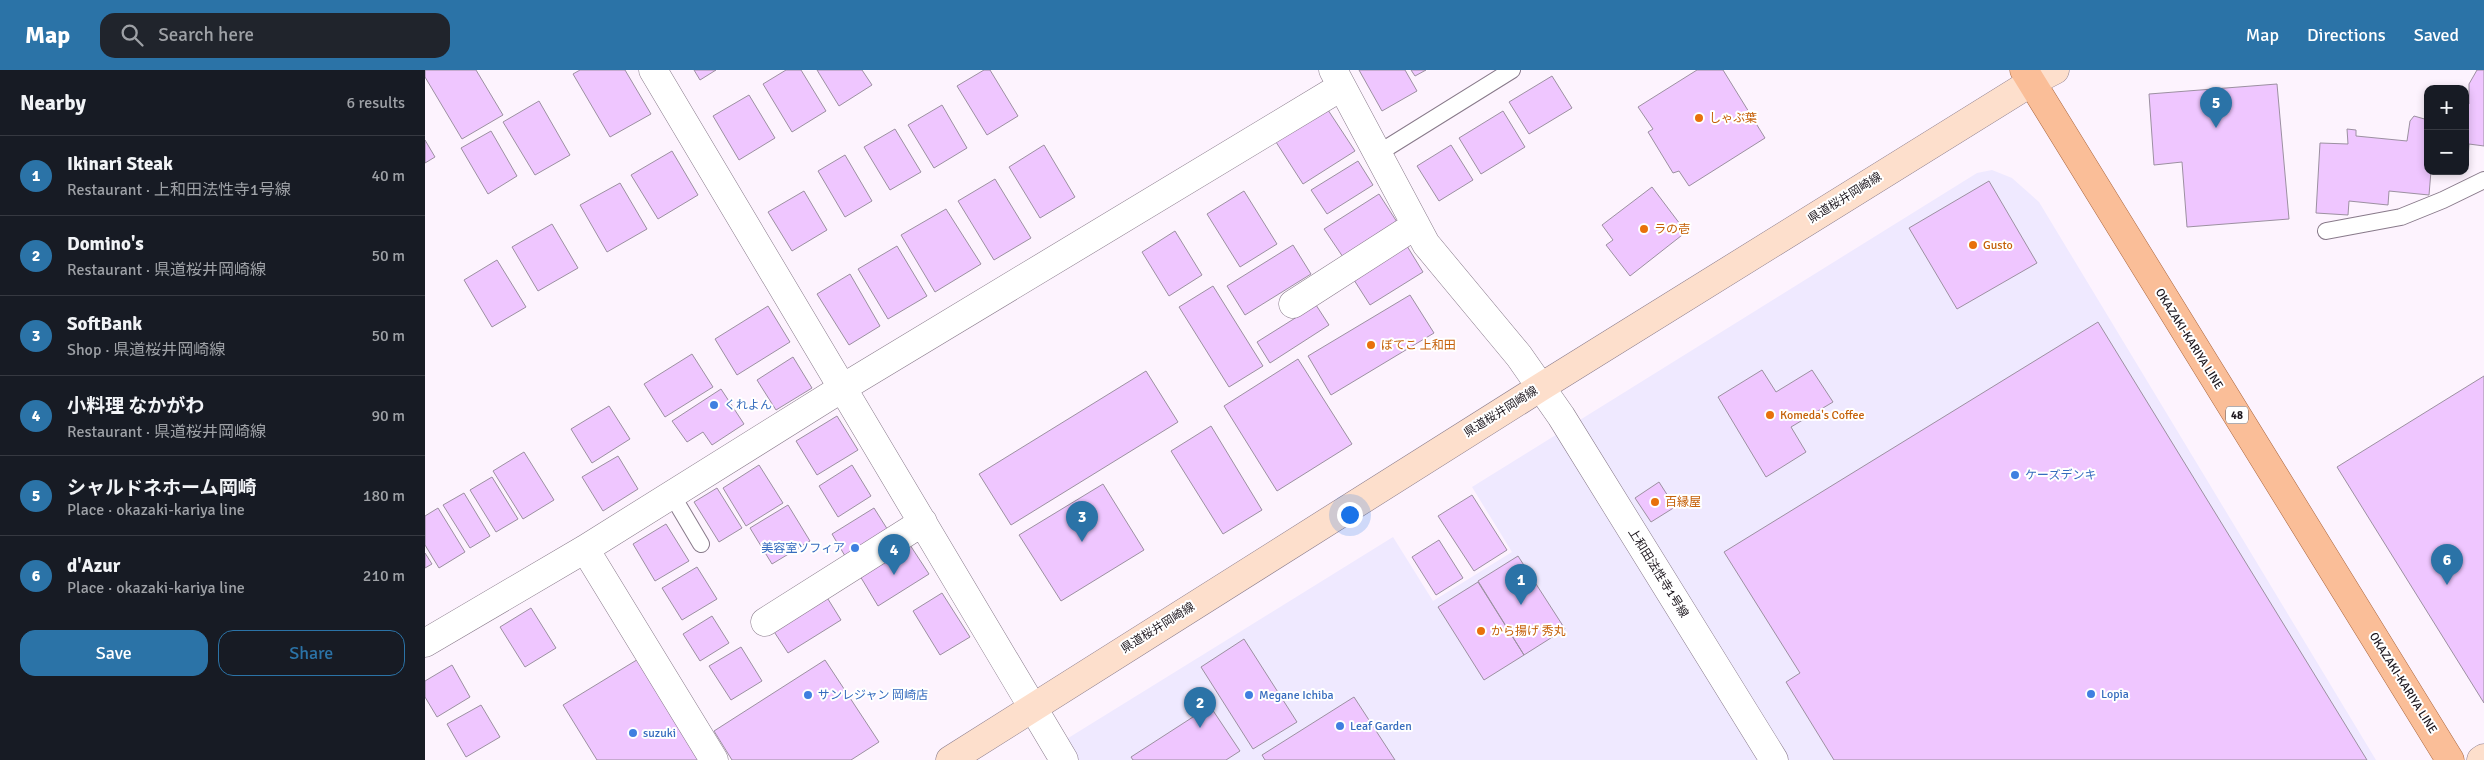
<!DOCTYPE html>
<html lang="en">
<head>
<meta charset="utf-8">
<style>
  :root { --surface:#171b24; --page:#20242c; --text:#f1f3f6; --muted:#9ea1a6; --line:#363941; --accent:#2b73a7 }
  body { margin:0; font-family:Signika,"Noto Sans JP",sans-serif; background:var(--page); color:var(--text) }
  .controls { position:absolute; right:15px; top:15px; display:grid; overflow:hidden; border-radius:10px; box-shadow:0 2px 8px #0003 }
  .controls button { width:45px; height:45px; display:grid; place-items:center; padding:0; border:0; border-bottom:1px solid var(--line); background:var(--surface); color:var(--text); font:25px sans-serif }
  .you { position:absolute; left:924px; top:444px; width:18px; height:18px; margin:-12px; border:4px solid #fff; border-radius:50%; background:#1a73e8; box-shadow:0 0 0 8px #1a73e833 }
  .badge { display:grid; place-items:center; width:32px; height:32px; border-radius:50%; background:var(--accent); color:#fff; font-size:16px; font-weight:700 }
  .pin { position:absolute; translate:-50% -41px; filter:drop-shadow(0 1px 2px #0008) }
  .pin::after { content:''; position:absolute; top:26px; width:18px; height:15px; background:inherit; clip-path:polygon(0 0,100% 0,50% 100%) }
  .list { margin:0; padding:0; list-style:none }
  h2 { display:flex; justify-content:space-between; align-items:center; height:65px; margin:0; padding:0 20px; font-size:21px }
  h2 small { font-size:16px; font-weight:400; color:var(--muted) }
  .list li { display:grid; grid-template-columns:32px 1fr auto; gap:15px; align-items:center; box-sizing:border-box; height:80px; padding:0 20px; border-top:1px solid var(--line) }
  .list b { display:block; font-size:19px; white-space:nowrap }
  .list p { margin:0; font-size:16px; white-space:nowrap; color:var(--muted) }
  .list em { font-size:16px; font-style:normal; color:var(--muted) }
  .actions { display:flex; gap:10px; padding:15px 20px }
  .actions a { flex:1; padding:11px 0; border:1px solid var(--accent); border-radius:15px; text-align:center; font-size:18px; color:var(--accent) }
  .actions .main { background:var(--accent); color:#fff }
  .icon { flex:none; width:28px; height:28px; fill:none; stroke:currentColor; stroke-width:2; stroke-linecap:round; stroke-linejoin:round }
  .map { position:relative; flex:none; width:2059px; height:690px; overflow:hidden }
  header { display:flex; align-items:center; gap:30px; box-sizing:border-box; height:70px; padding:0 25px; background:var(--accent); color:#fff }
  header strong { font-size:24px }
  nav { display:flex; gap:28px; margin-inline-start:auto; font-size:18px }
  .search { width:350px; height:45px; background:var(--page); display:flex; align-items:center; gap:12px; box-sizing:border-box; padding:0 18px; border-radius:15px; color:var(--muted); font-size:19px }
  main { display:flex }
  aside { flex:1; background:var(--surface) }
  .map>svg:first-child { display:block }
  .commercial { fill:#efe9ff }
  .building { fill:#efc6ff; stroke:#9c90a1 }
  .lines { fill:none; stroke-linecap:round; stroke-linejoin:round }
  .lane-casing { stroke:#887a8a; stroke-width:18 }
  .street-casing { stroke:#887a8a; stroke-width:29 }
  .secondary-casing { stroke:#887a8a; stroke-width:29 }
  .primary-casing { stroke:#ab6841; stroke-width:29 }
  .lane { stroke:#fff; stroke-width:16 }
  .street { stroke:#fff; stroke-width:28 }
  .secondary { stroke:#fddfcc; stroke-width:28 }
  .primary { stroke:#fabe98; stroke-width:28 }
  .food-dot { fill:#e8710a; stroke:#fff; stroke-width:2 }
  .shop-dot { fill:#3f7fe0; stroke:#fff; stroke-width:2 }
  .labels { text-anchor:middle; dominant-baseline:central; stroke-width:4; stroke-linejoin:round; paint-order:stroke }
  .shield { fill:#fff; stroke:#615d62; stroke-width:1 }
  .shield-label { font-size:11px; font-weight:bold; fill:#1d171e }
  .food-label { font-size:12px; fill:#c56008; stroke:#fff; text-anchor:start }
  .street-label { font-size:12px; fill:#1d171e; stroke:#fff }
  .shop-label { font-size:12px; fill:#366cbe; stroke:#fff; text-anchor:start }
</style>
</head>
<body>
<header>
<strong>Map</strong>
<div class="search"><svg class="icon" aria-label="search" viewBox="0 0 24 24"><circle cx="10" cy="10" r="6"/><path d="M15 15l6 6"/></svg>Search here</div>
<nav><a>Map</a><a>Directions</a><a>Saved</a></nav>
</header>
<main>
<aside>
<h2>Nearby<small>6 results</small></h2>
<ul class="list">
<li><span class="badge">1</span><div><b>Ikinari Steak</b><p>Restaurant · 上和田法性寺1号線</p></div><em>40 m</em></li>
<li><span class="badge">2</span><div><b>Domino's</b><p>Restaurant · 県道桜井岡崎線</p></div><em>50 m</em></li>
<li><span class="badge">3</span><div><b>SoftBank</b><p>Shop · 県道桜井岡崎線</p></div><em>50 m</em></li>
<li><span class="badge">4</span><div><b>小料理 なかがわ</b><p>Restaurant · 県道桜井岡崎線</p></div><em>90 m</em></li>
<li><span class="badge">5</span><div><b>シャルドネホーム岡崎</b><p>Place · okazaki-kariya line</p></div><em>180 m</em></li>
<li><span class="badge">6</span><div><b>d'Azur</b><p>Place · okazaki-kariya line</p></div><em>210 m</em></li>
</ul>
<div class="actions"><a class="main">Save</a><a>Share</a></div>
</aside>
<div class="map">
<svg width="2059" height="690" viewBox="0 0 2059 690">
  <rect width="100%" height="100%" fill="#fdf3fe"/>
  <path class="commercial" d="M1567,100l20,8 27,24 337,558h-1299l-12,-20 328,-203 40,64 79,-49 -40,-65 505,-314z"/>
  <path class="building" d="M0,0h51l27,45 -41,24 -37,-62z
    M155,0h45l26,44 -41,23 -37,-63z
    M269,0h22l-16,10z
    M361,0h15l25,41 -34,21 -29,-48z
    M392,0h45l10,15 -33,21z
    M559,0h6l28,46 -31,19 -30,-49z
    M934,0h46l12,21 -35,20z
    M986,0h15l-11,6z
    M1272,0h26l42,68 -76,48 -10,-15 -6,2 -25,-41 5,-3 -15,-22z
    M2052,0h7v76l-15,-2 -1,15h-3v-57l4,2v-20z
    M1127,6l20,32 -43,26 -20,-32z
    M1852,14l12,135 -102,8 -5,-65 -28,3 -5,-71z
    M324,25l26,43 -36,22 -26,-44z
    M114,31l31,54 -35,20 -32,-53z
    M517,35l25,43 -33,20 -26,-43z
    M903,40l27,41 -52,33 -27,-42z
    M1078,41l22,36 -44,27 -22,-36z
    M1989,46l14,4v51h3l-2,24 -40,-4 -1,14 -39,-4 -1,14 -32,-2 4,-70 28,1 -1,-15 9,1v6l51,5 3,-20z
    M470,59l26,43 -31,18 -26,-43z
    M66,61l26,45 -29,18 -27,-46z
    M0,70l10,17 -10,6z
    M619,75l31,52 -35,21 -31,-51z
    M1026,75l22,35 -34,21 -22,-35z
    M247,81l26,44 -40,24 -27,-44z
    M420,85l27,46 -27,16 -27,-46z
    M933,91l15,24 -46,29 -16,-24z
    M570,109l36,59 -37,22 -36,-59z
    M1564,111l48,82 -80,46 -48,-81z
    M195,113l27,46 -40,23 -27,-47z
    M1227,117l34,45 -56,44 -24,-31 7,-5 -11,-15z
    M379,121l23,39 -35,21 -24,-39z
    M819,121l33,53 -37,23 -33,-53z
    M954,124l18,28 -54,35 -19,-28z
    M521,139l35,55 -46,28 -34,-57z
    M127,154l26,44 -40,23 -26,-44z
    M750,161l27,44 -33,21 -27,-44z
    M868,175l18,29 -66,41 -18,-29z
    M472,176l30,50 -39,23 -30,-50z
    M982,176l16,26 -53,33 -16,-25z
    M72,190l29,47 -34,20 -28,-47z
    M425,204l30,52 -31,19 -32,-51z
    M788,216l50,80 -34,21 -50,-80z
    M985,225l24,38 -103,62 -23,-39z
    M891,235l13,20 -59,38 -13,-21z
    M343,236l22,36 -53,33 -22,-36z
    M1673,252l269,438h-533l-48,-78 14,-9 -76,-121z
    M267,284l21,33 -48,30 -21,-33z
    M368,287l19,31 -36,22 -19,-30z
    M873,289l54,85 -75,47 -53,-85z
    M1337,300l14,22 36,-22 21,32 -42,25 15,25 -40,25 -48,-80z
    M721,301l32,51 -167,103 -32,-51z
    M2059,306v327l-147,-236z
    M296,319l23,35 -32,21 -9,-13 -16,10 -15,-21z
    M184,336l21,33 -38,24 -21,-34z
    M412,346l21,34 -41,25 -21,-34z
    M786,356l51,84 -39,24 -52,-83z
    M99,382l30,48 -31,19 -30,-48z
    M193,386l20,33 -35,22 -21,-34z
    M334,395l24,38 -37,23 -23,-38z
    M427,395l19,31 -33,21 -19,-31z
    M67,407l26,42 -22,13 -26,-42z
    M1234,412l16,25 -24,15 -16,-24z
    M678,414l41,66 -83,51 -42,-66z
    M292,418l25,40 -23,14 -25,-40z
    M39,423l26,43 -20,12 -27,-43z
    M1047,425l35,55 -33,21 -36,-55z
    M363,435l22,36 -38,23 -22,-36z
    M13,438l27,44 -26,16 -14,-23v-29z
    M449,438l17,27 -43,26 -16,-27z
    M241,454l23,37 -34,20 -22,-37z
    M1014,470l24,38 -27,17 -24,-38z
    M485,475l19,29 -51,32 -18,-30z
    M0,483l7,11 -7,4z
    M1093,486l47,73 -41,26 -46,-74z
    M272,497l20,32 -35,21 -20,-32z
    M1053,512l46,73 -40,25 -46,-73z
    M398,521l18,29 -53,33 -19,-29z
    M517,523l28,44 -30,18 -27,-44z
    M106,538l25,40 -31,19 -25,-40z
    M287,546l17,27 -29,18 -17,-27z
    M819,569l53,83 -44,27 -52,-82z
    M316,577l21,34 -31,19 -22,-34z
    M215,588l64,102h-107l-34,-55z
    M400,590l54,82 -28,18h-119l-18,-29z
    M27,595l18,32 -33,20 -12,-20v-16z
    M929,627l41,63h-130l-3,-5z
    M56,635l19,32 -34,20 -19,-33z
    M785,636l30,45 -14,9h-93l-2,-3z"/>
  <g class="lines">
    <defs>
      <path id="lane" d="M952,84l135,-84
        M1901,161l75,-14 42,-17 41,-20
        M247,425l29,49"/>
      <path id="street" d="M228,0l411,690
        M908,0l93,174 93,112 42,60 213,344
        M868,234l123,-79
        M160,479l129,211
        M340,552l158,-100
        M0,573l160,-94 259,-162 497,-300"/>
      <path id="secondary" d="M525,690l591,-373 491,-305 23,-12
        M2056,690l3,-2"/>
      <path id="primary" d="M1599,0l426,690"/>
    </defs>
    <use href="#lane" class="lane-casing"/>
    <use href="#street" class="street-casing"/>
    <use href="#secondary" class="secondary-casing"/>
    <use href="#primary" class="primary-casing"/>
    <use href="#lane" class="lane"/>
    <use href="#street" class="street"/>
    <use href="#secondary" class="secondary"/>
    <use href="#primary" class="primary"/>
  </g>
  <g class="food-dot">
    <circle cx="1274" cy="48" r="5"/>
    <circle cx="1219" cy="159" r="5"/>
    <circle cx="1548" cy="175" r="5"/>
    <circle cx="946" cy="275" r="5"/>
    <circle cx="1345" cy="345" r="5"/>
    <circle cx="1230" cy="432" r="5"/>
    <circle cx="1056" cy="561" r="5"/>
  </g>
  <g class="shop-dot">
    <circle cx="289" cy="335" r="5"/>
    <circle cx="1590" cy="405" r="5"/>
    <circle cx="430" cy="478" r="5"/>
    <circle cx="1666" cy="624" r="5"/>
    <circle cx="383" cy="625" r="5"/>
    <circle cx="824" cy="625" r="5"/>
    <circle cx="915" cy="656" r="5"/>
    <circle cx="208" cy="663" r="5"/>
  </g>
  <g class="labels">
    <rect class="shield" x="1801" y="336.5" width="22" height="17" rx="4"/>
    <g class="shield-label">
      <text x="1812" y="345">48</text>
    </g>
    <g class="food-label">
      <text x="1284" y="48">しゃぶ葉</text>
      <text x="1229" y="159">ラの壱</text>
      <text x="1558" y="175">Gusto</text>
      <text x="956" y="275">ぼてこ 上和田</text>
      <text x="1355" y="345">Komeda's Coffee</text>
      <text x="1240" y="432">百縁屋</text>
      <text x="1066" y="561">から揚げ 秀丸</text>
    </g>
    <g class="street-label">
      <text transform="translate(1420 128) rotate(-32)">県道桜井岡崎線</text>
      <text transform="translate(1764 269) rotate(58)">OKAZAKI-KARIYA LINE</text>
      <text transform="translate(1076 342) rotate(-32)">県道桜井岡崎線</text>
      <text transform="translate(1233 503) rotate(58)">上和田法性寺1号線</text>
      <text transform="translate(733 558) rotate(-32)">県道桜井岡崎線</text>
      <text transform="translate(1978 613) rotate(58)">OKAZAKI-KARIYA LINE</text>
    </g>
    <g class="shop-label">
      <text x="299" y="335">くれよん</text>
      <text x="1600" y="405">ケーズデンキ</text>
      <text x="420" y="478" text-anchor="end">美容室ソフィア</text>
      <text x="1676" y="624">Lopia</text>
      <text x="393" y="625">サンレジャン 岡崎店</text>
      <text x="834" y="625">Megane Ichiba</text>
      <text x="925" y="656">Leaf Garden</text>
      <text x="218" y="663">suzuki</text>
    </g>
  </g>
</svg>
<div class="controls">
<button>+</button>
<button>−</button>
</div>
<div class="you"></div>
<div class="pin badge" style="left:1096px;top:535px">1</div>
<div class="pin badge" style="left:775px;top:658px">2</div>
<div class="pin badge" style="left:657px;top:472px">3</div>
<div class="pin badge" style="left:469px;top:505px">4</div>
<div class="pin badge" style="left:1791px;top:58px">5</div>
<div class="pin badge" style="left:2022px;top:515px">6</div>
</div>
</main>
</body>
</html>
